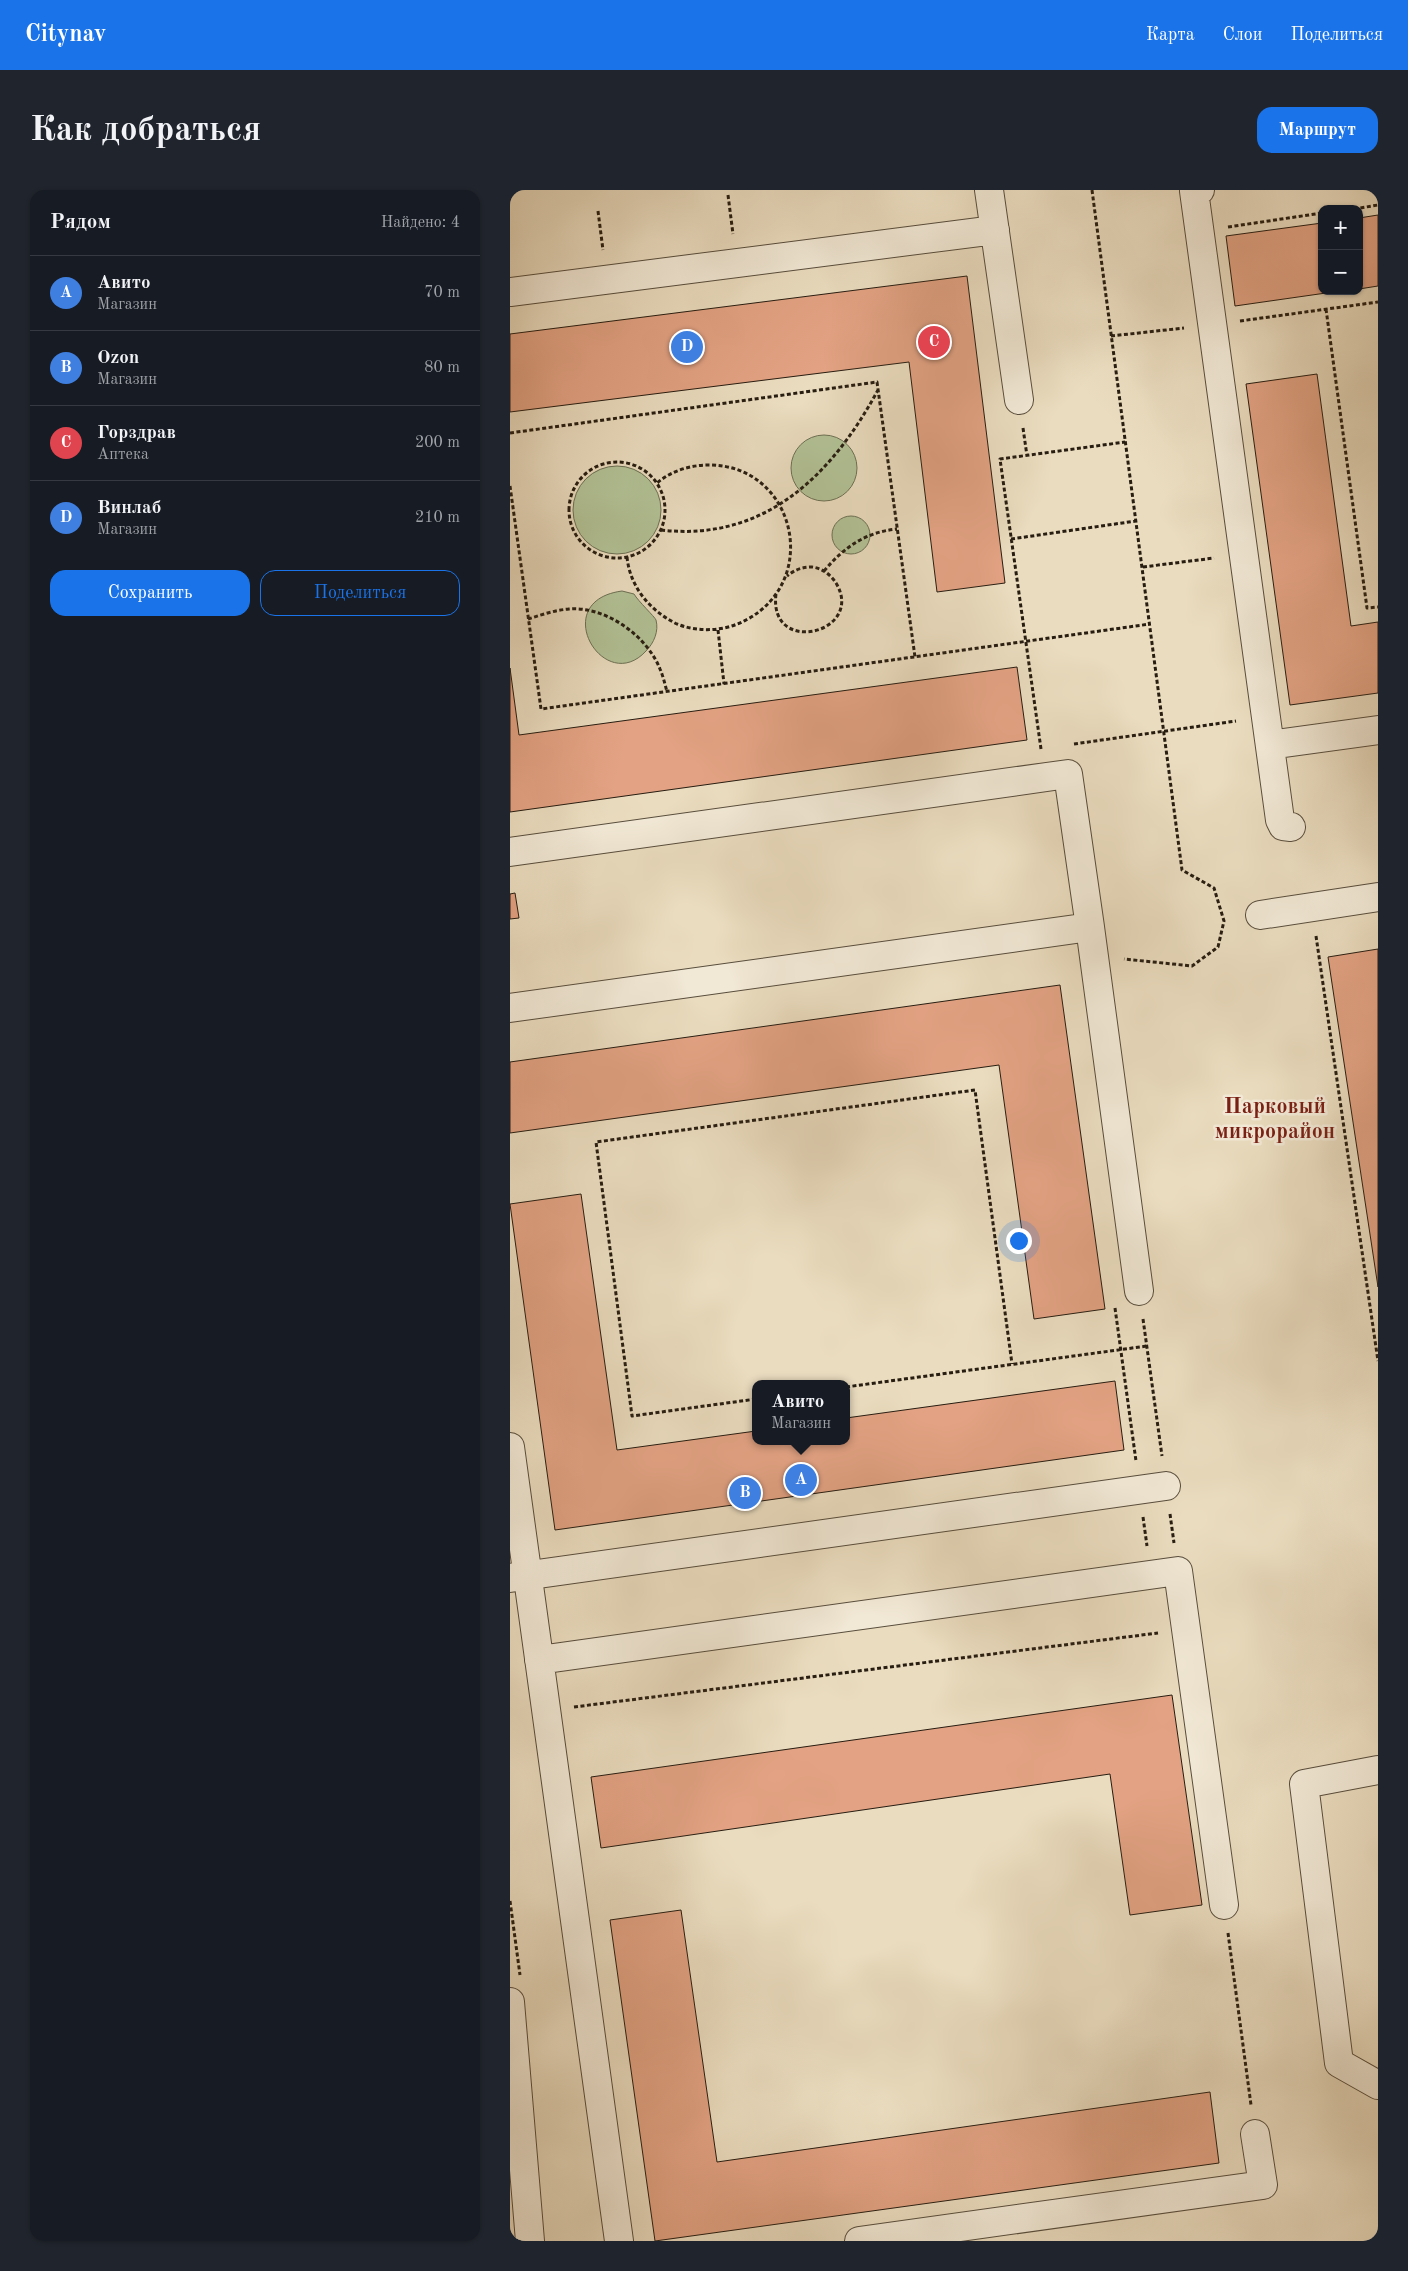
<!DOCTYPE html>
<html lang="ru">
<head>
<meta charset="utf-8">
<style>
  :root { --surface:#171b24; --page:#20242c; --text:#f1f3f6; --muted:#9ea1a6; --line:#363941; --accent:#1a73e8 }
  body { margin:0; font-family:"Old Standard TT",serif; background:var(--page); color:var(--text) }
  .controls { position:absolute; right:15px; top:15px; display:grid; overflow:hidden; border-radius:10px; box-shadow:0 1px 4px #0004 }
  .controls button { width:45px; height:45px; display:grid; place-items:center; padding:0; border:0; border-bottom:1px solid var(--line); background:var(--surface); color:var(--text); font:25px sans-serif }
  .you { position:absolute; left:508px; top:1050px; width:18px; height:18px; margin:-12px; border:4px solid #fff; border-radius:50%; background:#1a73e8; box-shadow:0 0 0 8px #1a73e833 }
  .badge { display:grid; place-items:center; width:32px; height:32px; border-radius:50%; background:var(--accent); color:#fff; font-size:16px; font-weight:700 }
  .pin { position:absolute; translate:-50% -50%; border:2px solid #fff; box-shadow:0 1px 5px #0006 }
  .popup { position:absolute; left:242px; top:1190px; width:98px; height:65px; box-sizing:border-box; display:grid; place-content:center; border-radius:10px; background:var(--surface); filter:drop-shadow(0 1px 4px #0005); font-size:16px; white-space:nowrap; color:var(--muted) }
  .popup b { font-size:19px; color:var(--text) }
  .popup::after { content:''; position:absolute; left:50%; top:100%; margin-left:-10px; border:10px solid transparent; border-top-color:var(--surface) }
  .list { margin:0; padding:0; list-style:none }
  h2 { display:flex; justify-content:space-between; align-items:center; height:65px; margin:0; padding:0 20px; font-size:21px }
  h2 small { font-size:16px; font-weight:400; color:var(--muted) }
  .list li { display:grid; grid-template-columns:32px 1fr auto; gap:15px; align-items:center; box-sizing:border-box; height:75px; padding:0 20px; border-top:1px solid var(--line) }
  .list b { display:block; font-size:19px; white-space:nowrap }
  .list p { margin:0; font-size:16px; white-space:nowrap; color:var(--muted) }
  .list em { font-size:16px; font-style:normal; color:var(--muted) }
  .actions { display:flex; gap:10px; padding:15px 20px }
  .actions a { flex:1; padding:11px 0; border:1px solid var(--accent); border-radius:15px; text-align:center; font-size:18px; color:var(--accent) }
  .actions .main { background:var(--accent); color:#fff }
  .map { position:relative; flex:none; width:868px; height:2051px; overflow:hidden; border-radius:15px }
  header { display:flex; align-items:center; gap:30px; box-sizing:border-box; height:70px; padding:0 25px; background:var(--accent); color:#fff }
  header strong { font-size:24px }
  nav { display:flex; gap:28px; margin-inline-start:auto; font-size:18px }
  .intro { display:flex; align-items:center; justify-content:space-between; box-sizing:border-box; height:120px; padding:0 30px }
  h1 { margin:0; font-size:35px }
  .button { padding:12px 22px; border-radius:15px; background:var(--accent); color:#fff; font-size:18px; font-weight:700 }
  main { display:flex; gap:30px; padding:0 30px }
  aside { flex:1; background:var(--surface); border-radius:15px; box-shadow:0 1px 4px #0004 }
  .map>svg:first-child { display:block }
  .green { fill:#b2c296; stroke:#6c7054 }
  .building { fill:#e2a283; stroke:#271d11 }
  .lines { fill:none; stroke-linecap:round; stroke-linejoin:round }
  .minor-casing { stroke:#584d3c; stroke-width:30 }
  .path { stroke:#271d11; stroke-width:3; stroke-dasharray:4 2.5; stroke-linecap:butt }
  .minor { stroke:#f1e8d5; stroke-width:28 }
  .labels { text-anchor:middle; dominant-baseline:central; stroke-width:5; stroke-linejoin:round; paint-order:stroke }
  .quarter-label { font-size:22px; font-weight:bold; fill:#7a1f14; stroke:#f1e8d5 }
</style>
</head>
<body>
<header>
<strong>Citynav</strong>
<nav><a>Карта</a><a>Слои</a><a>Поделиться</a></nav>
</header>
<div class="intro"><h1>Как добраться</h1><a class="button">Маршрут</a></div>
<main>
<aside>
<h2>Рядом<small>Найдено: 4</small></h2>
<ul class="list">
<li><span class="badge" style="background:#3f7fe0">A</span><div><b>Авито</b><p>Магазин</p></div><em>70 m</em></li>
<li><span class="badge" style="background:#3f7fe0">B</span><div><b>Ozon</b><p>Магазин</p></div><em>80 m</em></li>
<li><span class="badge" style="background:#e0444e">C</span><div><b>Горздрав</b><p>Аптека</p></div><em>200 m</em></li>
<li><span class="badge" style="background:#3f7fe0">D</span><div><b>Винлаб</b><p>Магазин</p></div><em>210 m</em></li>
</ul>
<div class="actions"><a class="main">Сохранить</a><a>Поделиться</a></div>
</aside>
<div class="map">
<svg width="868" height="2051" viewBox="0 0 868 2051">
  <rect width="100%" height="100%" fill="#eadcbf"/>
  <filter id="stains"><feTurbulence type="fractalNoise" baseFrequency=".004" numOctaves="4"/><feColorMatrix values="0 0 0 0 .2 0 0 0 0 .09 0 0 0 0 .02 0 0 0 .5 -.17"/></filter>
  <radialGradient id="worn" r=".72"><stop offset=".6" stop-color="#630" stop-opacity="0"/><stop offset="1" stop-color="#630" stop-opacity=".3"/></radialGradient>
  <path class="green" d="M281 278a33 33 0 1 1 66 0a33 33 0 1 1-66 0Z
    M63 320a44 44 0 1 1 88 0a44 44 0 1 1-88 0Z
    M322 345a19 19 0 1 1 38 0a19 19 0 1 1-38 0Z
    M112,401l12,3c4,7 21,23 22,26 3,11 -2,23 -10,31 -42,46 -99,-50 -24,-60z"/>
  <path class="building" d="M868,25v71l-19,3v-71z
    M812,33v68h18l-105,15 -9,-70z
    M457,86l38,307 -68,9 -28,-230 -399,50v-78z
    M807,184l34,252 27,-4v71l-88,12 -44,-321z
    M507,477l10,73 -517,72v-144l9,67z
    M5,703l4,25 -9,1v-25z
    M868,759v338l-50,-330z
    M550,795l45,324 -71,10 -35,-254 -489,68v-71z
    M71,1004l36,256 139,-19v10h90v-23l269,-37 9,69 -569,80 -45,-326z
    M662,1505l30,210 -72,10 -20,-141 -509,74 -10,-71z
    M171,1720l36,252 493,-70 9,71 -564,78 -45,-321z"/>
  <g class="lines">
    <defs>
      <path id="minor" d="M479,0l30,210
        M690,0l-6,1 86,629 3,6 8,1
        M0,102l485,-62
        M760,555l108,-15
        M0,662l558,-78 22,153
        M750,725l118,-18
        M0,818l580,-81 49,364
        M0,1257l109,794
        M0,1388l656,-92
        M29,1470l639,-89 46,334
        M868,1580l-74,14 35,279 39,22
        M0,1812l20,239
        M349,2051l404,-56 -8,-51"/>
    </defs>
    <use href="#minor" class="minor-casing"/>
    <path class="path" d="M582,0l90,680 32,18 10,33 -6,26 -26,19 -68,-7
      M218,5l5,39
      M844,19l24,-4
      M88,21l5,39
      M718,37l94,-14
      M816,119l41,299 11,-1
      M730,131l138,-19
      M601,146l73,-8
      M513,238l4,28
      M0,243l367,-51 38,275
      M59 320a48 48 0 1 1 96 0a48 48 0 1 1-96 0Z
      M0,296l31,223 609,-85
      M151,340c104,12 171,-55 217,-140
      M501,349l125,-18
      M117,367c3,30 23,54 50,67 22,9 49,7 69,-4 76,-40 49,-155 -37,-155 -19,0 -38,6 -52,18
      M633,377l71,-9
      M314,381c20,-24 42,-39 73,-42
      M266,404c-8,63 90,39 60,-11 -5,-8 -14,-15 -24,-16 -10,0 -18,3 -25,9
      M18,429c13,-4 27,-9 41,-10 37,-3 78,27 91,60 3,7 5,15 7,23
      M208,440l6,54
      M564,554l162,-23
      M531,559l-41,-290 125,-17
      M806,746l62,425
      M605,1118l21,153
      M633,1129l19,137
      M336,1197l301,-41
      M246,1209l-124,17 -36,-274 379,-52 37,274
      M660,1324l4,29
      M633,1327l4,29
      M64,1517l584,-74
      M0,1711l10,74
      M718,1743l23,172"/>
    <use href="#minor" class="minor"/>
  </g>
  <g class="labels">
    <g class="quarter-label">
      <text x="765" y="917">Парковый<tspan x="765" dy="25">микрорайон</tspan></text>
    </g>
  </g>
  <rect width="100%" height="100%" filter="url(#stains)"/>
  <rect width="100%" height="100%" fill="url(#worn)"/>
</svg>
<div class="controls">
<button>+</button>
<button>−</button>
</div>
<div class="you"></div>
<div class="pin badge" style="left:291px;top:1290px;background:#3f7fe0">A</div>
<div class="popup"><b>Авито</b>Магазин</div>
<div class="pin badge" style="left:235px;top:1303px;background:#3f7fe0">B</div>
<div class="pin badge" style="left:424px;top:152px;background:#e0444e">C</div>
<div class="pin badge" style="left:177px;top:157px;background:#3f7fe0">D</div>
</div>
</main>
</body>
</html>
